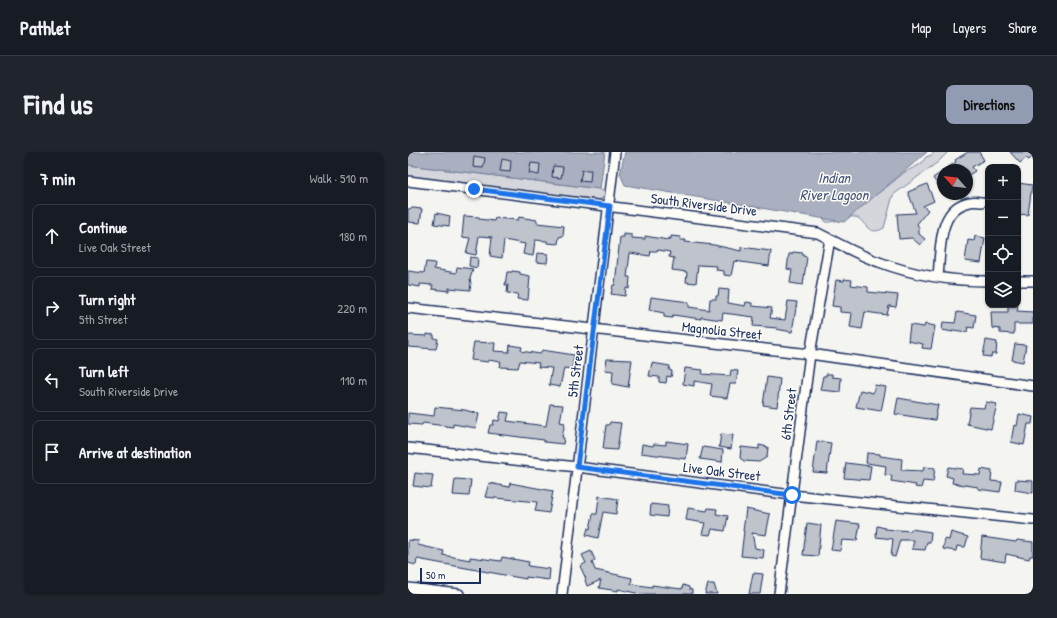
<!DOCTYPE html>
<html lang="en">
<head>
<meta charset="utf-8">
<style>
  :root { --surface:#171b24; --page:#20242c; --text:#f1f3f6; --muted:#9ea1a6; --line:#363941; --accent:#919bb2 }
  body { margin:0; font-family:"Patrick Hand",sans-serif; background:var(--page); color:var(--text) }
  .controls { position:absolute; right:12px; top:12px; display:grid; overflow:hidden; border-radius:8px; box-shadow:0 1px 3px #0004 }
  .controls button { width:36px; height:36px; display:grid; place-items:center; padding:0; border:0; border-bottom:1px solid var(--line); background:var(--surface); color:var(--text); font:20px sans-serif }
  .compass { position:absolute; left:529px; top:12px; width:36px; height:36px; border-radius:50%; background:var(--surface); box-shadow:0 1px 3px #0004; rotate:297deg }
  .scale { position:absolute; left:12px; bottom:10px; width:61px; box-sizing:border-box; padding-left:4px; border:2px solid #1b2f5e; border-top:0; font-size:11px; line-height:14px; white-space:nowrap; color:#1b2f5e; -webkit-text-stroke:3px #fdfcf7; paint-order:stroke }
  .stop { position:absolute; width:12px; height:12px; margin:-9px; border:3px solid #1a73e8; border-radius:50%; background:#fff }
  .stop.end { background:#1a73e8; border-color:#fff; box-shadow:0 1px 4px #0008 }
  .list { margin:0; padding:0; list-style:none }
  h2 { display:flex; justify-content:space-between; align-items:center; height:52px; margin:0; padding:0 16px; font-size:17px }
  h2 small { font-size:13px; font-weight:400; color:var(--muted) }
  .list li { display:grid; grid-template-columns:26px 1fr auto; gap:12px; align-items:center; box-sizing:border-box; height:64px; margin:0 8px 8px; padding:0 8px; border:1px solid var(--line); border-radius:8px }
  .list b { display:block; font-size:15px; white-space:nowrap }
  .list p { margin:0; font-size:13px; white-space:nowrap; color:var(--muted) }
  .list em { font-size:13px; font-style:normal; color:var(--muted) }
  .icon { flex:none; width:22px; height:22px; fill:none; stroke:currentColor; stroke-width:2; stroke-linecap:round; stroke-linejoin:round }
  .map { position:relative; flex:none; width:625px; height:442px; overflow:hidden; border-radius:8px }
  header { display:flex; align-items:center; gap:24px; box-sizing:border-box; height:56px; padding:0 20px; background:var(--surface); border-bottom:1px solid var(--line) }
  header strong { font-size:19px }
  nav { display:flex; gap:22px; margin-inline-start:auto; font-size:14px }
  .intro { display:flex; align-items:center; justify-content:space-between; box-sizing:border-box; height:96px; padding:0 24px }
  h1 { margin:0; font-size:28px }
  .button { padding:10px 18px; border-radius:8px; background:var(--accent); color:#111; font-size:14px; font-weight:700 }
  main { display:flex; gap:24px; padding:0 24px }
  aside { flex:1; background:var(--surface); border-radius:8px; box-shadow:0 1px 3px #0004 }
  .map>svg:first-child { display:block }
  .green { fill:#d4d6db; stroke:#78829c }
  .water { fill:#aab0bf; stroke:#717c98 }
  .building { fill:#bfc3cc; stroke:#1b2f5e }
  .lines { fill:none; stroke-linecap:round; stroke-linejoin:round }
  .minor-casing { stroke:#1b2f5e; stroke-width:12 }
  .minor { stroke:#fdfcf7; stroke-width:9 }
  .route { stroke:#1a73e8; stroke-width:5 }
  .labels { text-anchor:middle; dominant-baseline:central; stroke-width:3; stroke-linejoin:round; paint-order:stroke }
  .street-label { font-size:14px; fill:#1b2f5e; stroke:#fdfcf7 }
  .water-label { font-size:15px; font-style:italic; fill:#46567b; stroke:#fdfcf7 }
</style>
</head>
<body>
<header>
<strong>Pathlet</strong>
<nav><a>Map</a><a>Layers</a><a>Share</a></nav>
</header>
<div class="intro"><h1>Find us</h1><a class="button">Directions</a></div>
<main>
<aside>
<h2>7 min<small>Walk · 510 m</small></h2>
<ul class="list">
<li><svg class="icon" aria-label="ahead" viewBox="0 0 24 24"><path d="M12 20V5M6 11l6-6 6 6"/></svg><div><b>Continue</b><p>Live Oak Street</p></div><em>180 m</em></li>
<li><svg class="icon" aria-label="right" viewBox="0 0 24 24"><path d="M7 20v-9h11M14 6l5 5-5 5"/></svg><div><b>Turn right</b><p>5th Street</p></div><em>220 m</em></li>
<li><svg class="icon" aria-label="left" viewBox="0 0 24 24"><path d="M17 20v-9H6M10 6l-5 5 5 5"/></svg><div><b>Turn left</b><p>South Riverside Drive</p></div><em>110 m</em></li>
<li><svg class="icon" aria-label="arrive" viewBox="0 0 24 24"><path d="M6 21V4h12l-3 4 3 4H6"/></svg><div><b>Arrive at destination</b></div></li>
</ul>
</aside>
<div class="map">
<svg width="625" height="442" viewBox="0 0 625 442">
  <rect width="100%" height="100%" fill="#f4f4f1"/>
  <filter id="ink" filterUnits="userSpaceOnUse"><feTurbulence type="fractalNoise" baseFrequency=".025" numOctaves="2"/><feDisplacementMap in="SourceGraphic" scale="8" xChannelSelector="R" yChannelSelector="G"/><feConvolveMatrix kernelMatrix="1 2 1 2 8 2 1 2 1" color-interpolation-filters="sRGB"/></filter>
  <g filter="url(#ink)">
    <path class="green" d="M526,0h14l-10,10 -45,33 -9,33c-18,10 -18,-9 -29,-11 -7,-1 -18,4 -25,5h-4l-5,-7 43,-12 24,-17 17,-14 16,-8 5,-7 6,-2z
      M0,13l192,24 6,2 -1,4 -5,5 -192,-23z"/>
    <path class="water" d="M0,0h197l-5,37 -192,-24z
      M217,0h302l-83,70 -219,-37 -5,-11z"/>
    <path class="building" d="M560,0h11l5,8 -12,7 3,4 -8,5v-6h-23l12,-8 -1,-2z
      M602,0h23v4l-4,4 -3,-2 -6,5z
      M66,4l11,2 -2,10 -10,-1z
      M94,7l9,2 -1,11 -10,-1z
      M123,11l9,1 -1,11 -10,-2z
      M145,14l10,1 -2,11 -9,-1z
      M174,18h9l-1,12 -10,-1z
      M535,19v22l-10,-15z
      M610,31l14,2 -4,30 -10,-1z
      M519,32l7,17 -11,5 5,4 -11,14 2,4v6l6,5 -5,6 -8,-7 -13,1 -2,-25 19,-1 -8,-21z
      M5,56l9,1 -2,14 -12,-1v-13z
      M28,61l14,3 -1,10 -15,-2z
      M56,64l15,1v2l15,2 1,-3 23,2 1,-3 18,3v3l27,3 -1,10 -4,1 -1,7 -11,-1v-2l-12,-1 -2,16 -10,-2 2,-10 -21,-4 -2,18 -12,-2 2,-19 -13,-1 -3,19 -10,-2 4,-15 -8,-1z
      M216,82l8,1v3l13,1v-3l23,4v-2l3,1v-3l10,1 -1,3h6l-1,2 29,3 27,6v-4l30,4 -2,15 -35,-5 -3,15 -7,-1v-4l-8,-1 1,-4 -19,-1 -2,18 -10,-1 1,-10 -15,-2 2,-12 -5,-1 1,-5 -12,-2 -1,1h-6l-1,5 -20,-3 -3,24h3l-1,12 -3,-1 -1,8 -14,-2 2,-9h2l5,-48h4z
      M567,84l10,2 -4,25 -16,-2 3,-21 6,1z
      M385,100l10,1v3l4,1 -4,28 -13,-2 2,-13 -5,-1 2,-15h3z
      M129,101l11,1 -1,9 -11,-1z
      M62,105l8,1 -1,10 -8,-2z
      M18,110l9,1 -1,6 22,4 1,-6 16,2 -3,10 1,4 -1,7 -21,-2v3l-17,-2 1,-4 -13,-1v3l-12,-2v-14l16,2z
      M104,119l8,1v2l10,2 -2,24 -11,-1 1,-5 -11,-1 1,-8h-3l2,-13h5z
      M436,127l8,1 -1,5 17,2v5l30,3 -2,12 -7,-1 -2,9 -22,-3 -3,17 -12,-2 2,-14 -12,-1v-5l-8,-1 4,-26 8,1z
      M311,137l10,1 -1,13 17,3 1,-4 6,1v3l20,2 -2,10 15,2 3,-19 9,1 -5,30 -16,-3 1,-1 -24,-2 1,-9 -31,-4 -1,7 -21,-3v2l-28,-4 -1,3 -8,-1v-4l-15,-3 2,-13 38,5v5l20,3 1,-11h6v-3h2z
      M600,154h10l-1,5 16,1v12h-19v10l-14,-1v-4l-8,-1 -1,-16h17z
      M549,160l19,3 -2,13 -6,-1 -1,5 -14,-2v2l-11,-2 1,-8 12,1z
      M517,172l10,2 -4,23 -9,-1 1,-4 -15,-3 2,-16 14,2z
      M19,182l7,1v3l4,1 -2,10 -28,-2v-12l19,1z
      M578,188l11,2 -1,12h-4l-1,3 -8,-1z
      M66,190l21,1 -1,8 15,1 1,-7 12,2 -1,4 19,3 2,-4 32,5 -2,14 -8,-1 -4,19 -11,-2 3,-17 -14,-1 1,-4 -19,-2 -2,7 -18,-1 1,-5 -13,-2v2l-17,-2z
      M607,192l11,1 -3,17 -11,-2z
      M199,207l25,1 -4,27 -16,-3 1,-13 -8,-1z
      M244,211l18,3 -1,4 3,1 -1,6 -4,-1 -1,7 -7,-1v-5l-10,-1z
      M277,216l18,2 -1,4 28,2 1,-6 7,1 -2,13h-6l-3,14 -17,-2 2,-12 -18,-3v5l-11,-2z
      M418,222h6v3l9,1 -1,14 -20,-2 3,-14h3z
      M359,225l13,2 -3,28 -14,-2z
      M467,233l11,2 -5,24 -25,-4 4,-17 13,3z
      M490,246l40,7 -3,15 -40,-6z
      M578,250l11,2 -6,25 -24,-5 3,-17 14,1z
      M142,252l13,1 -3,17 5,1 -3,14 2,1 -1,6 -19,-2v-2l-56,-7 2,-8h3l1,-5 5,1 2,-9 8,1 -2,8 39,5z
      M27,255l30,3 14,4 -3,14 -23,-4v3l-30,-4 -1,2 -14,-1v-11l26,3z
      M611,262l14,3 -1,7h-4l-4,21 -13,-3 3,-17 3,1z
      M202,270l11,1 -4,27 -14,-1 3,-24h3z
      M313,282l12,1 -2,14 -12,-2z
      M258,289l22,3 -2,15 -45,-6 1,-9 11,2 1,-2 12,1z
      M409,289l14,2 -4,30 -14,-1z
      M351,293l9,2 -1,10 -8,5 -15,-1 -4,-3 1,-11 18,2z
      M295,295l20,3 -1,12 -22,-3z
      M459,301l13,1v2l22,3 -1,11 22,1 1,-4 11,1 -2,14 -10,-1 -2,7 -6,-1 1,-2 -25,-4 1,-5 -7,-1 1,-9 -20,-3z
      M438,311l25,3 -2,14 -25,-2z
      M540,315l15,2 -1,5 18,1 1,-6 11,2 -1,10 11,1 -2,10 -22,-3v-2l-26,-4 1,-5 -7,-2z
      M7,321l18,2 -2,13 -18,-2z
      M47,327l16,1 -2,16 -16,-1z
      M608,328l17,1v12l-18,-3z
      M81,331l20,4 1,-4 43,8 -4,22 -14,-2 2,-9 -52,-5z
      M191,344l19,3 -2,15 -13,-2 -5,26 -12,-3 2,-7 2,1 3,-15h4z
      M243,352l17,2 -1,11 -17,-2z
      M280,356l19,3 1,-3 9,1 -1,5 12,2 -3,15 -13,-2 -2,6 -8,-1 3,-11 -19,-3z
      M338,357l24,5 -4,21 -14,-2 3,15 9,2 -1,8 -22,-2 3,-25h-1z
      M428,369l24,3 -3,17 -15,-1 -2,11 -9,-1z
      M399,371l14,2 -3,31 -15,-1z
      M469,374l8,2v1l26,2v-2l20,3 -1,10h-3l-2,8 -13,-1 2,-9h-14l-5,17 -4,-1 2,-17 -17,-2z
      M543,380l17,5 -3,10 -8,-1 -1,5 -13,-2 2,-10 4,1z
      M574,385l34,5 1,-2 16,2v14h-3l-1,3 -23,-5 -1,8 -25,-4z
      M0,388l11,1 -1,4 26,6 -1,4 27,5v-3l31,4 1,-4 27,5 -1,4 22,3 -1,11 -23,-3v2l-109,-20 -1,6 -8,-2z
      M183,399l4,9 -3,2 3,8 37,8 -1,6 21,3v-2l22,3 8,1 1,-4 6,2v2l3,1v4h-52l-22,-5v2l-19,-3 2,-8 -14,6 -2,-6 1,-1 -6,-13 6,-3 -4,-8z
      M345,421l10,1 -3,20h-11z
      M300,432h6l3,10h-12z"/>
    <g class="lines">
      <defs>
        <path id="minor" d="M0,29l410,52c19,10 40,22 61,29 34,13 73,19 109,19
          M530,124c3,-25 -1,-68 32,-74 4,-1 9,0 12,0
          M610,129h15
          M0,156l402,46 223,32
          M0,296l169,19 215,28 241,25
          M0,436l51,6
          M154,442l53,-442
          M371,442l31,-240 20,-115"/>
      </defs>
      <use href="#minor" class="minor-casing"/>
      <use href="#minor" class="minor"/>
    </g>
  </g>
  <g class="lines" filter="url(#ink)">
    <path class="route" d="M66,37l136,17 -33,261 215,28"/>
  </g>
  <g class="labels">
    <g class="street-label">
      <text transform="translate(296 52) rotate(7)">South Riverside Drive</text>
      <text transform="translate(314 178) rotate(6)">Magnolia Street</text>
      <text transform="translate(167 219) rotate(-83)">5th Street</text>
      <text transform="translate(380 262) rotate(-83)">6th Street</text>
      <text transform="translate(314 319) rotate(7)">Live Oak Street</text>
    </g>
    <g class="water-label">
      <text x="426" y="25">Indian<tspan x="426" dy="17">River Lagoon</tspan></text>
    </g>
  </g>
</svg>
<div class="controls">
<button>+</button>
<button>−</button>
<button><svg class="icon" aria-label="locate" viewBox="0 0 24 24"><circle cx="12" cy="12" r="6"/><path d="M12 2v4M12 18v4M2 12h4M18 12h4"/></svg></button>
<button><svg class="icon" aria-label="layers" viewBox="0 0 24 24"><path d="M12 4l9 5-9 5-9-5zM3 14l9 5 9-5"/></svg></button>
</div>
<svg class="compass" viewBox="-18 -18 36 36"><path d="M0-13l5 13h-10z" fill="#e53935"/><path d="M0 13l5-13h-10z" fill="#9ea1a6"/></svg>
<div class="scale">50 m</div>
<div class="stop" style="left:384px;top:343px"></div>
<div class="stop end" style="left:66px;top:37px"></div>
</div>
</main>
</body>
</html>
